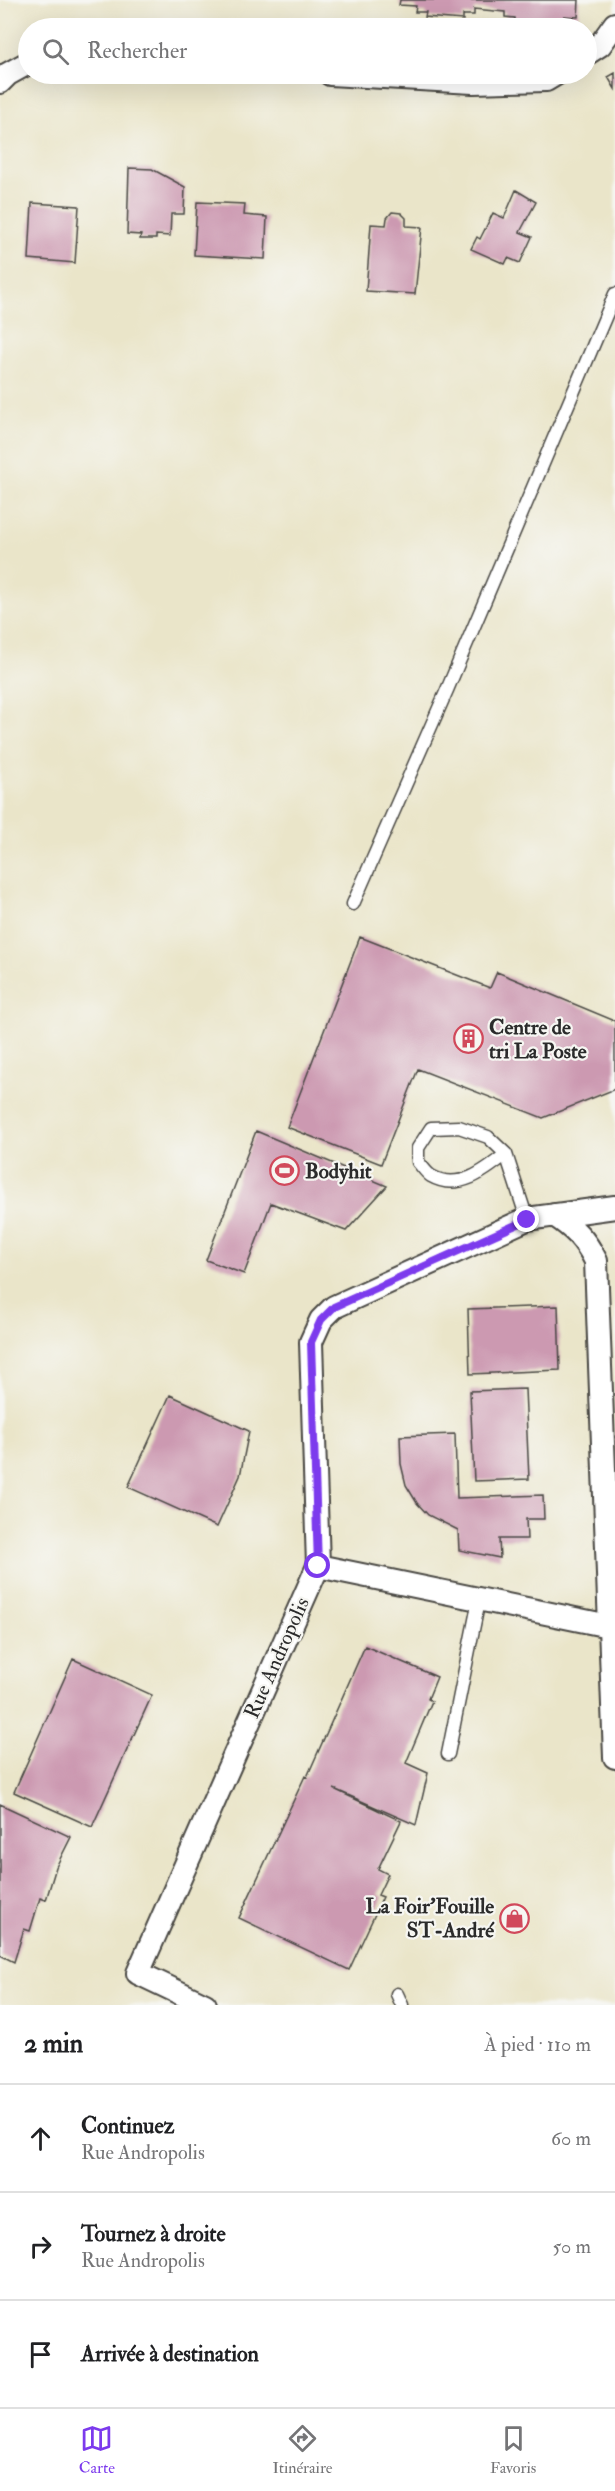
<!DOCTYPE html>
<html lang="fr">
<head>
<meta charset="utf-8">
<style>
  :root { --surface:#fff; --page:#f6f6f6; --text:#202124; --muted:#757577; --line:#e0e0e0; --accent:#7c3aed }
  body { margin:0; font-family:"IM FELL Double Pica",serif; background:var(--page); color:var(--text) }
  .stop { position:absolute; width:18px; height:18px; margin:-14px; border:4px solid #7c3aed; border-radius:50%; background:#fff }
  .stop.end { background:#7c3aed; border-color:#fff; box-shadow:0 2px 6px #0008 }
  .list { margin:0; padding:0; list-style:none }
  h2 { display:flex; justify-content:space-between; align-items:center; height:78px; margin:0; padding:0 24px; font-size:26px }
  h2 small { font-size:20px; font-weight:400; color:var(--muted) }
  .list li { display:grid; grid-template-columns:39px 1fr auto; gap:18px; align-items:center; box-sizing:border-box; height:108px; padding:0 24px; border-top:2px solid var(--line) }
  .list b { display:block; font-size:22px; white-space:nowrap }
  .list p { margin:0; font-size:20px; white-space:nowrap; color:var(--muted) }
  .list em { font-size:20px; font-style:normal; color:var(--muted) }
  .icon { flex:none; width:33px; height:33px; fill:none; stroke:currentColor; stroke-width:2; stroke-linecap:round; stroke-linejoin:round }
  .map { position:relative; flex:none; width:615px; height:2005px; overflow:hidden }
  .search { position:absolute; background:var(--surface); box-shadow:0 6px 24px #0002; left:18px; right:18px; top:18px; height:66px; display:flex; align-items:center; gap:15px; box-sizing:border-box; padding:0 21px; border-radius:33px; color:var(--muted); font-size:22px }
  .sheet { height:402px; background:var(--surface) }
  nav { display:flex; justify-content:space-around; align-items:center; box-sizing:border-box; height:84px; border-top:2px solid var(--line); background:var(--surface); font-size:16px; color:var(--muted) }
  nav a { display:grid; justify-items:center; gap:3px }
  nav .on { color:var(--accent) }
  .map>svg:first-child { display:block }
  .building { fill:#cc99b1 }
  .lines { fill:none; stroke-linecap:round; stroke-linejoin:round }
  .lane-casing { stroke:#484743; stroke-width:15 }
  .street-casing { stroke:#484743; stroke-width:26 }
  .lane { stroke:#fff; stroke-width:12 }
  .street { stroke:#fff; stroke-width:22 }
  .route { stroke:#7c3aed; stroke-width:8 }
  .labels { text-anchor:middle; dominant-baseline:central; stroke-width:4.5; stroke-linejoin:round; paint-order:stroke }
  .poi-label { font-size:21px; font-weight:bold; fill:#2b2b2b; stroke:#f6f6f2; text-anchor:start }
  .street-label { font-size:21px; fill:#2b2b2b; stroke:#f6f6f2 }
</style>
</head>
<body>
<div class="map">
<svg width="615" height="2005" viewBox="0 0 615 2005">
  <rect width="100%" height="100%" fill="#f6f6f2"/>
  <filter id="ink" filterUnits="userSpaceOnUse"><feTurbulence type="fractalNoise" baseFrequency=".0167" numOctaves="2"/><feDisplacementMap in="SourceGraphic" scale="12" xChannelSelector="R" yChannelSelector="G"/><feConvolveMatrix kernelMatrix="1 2 1 2 8 2 1 2 1" color-interpolation-filters="sRGB"/></filter>
  <filter id="wash" filterUnits="userSpaceOnUse"><feTurbulence type="fractalNoise" baseFrequency=".008" numOctaves="4" result="noise"/><feDisplacementMap in="SourceGraphic" scale="24" xChannelSelector="R" yChannelSelector="G"/><feGaussianBlur stdDeviation="1.35" result="paint"/><feColorMatrix in="noise" values="0 0 0 0 0 0 0 0 0 0 0 0 0 0 0 0 0 1.4 0 .05"/><feComposite in="paint" operator="in"/></filter>
  <g filter="url(#wash)">
    <rect width="100%" height="100%" fill="#eae5c9"/>
    <g id="blocks">
      <path class="building" d="M400,0h179l-1,17 -14,-1 -1,5 -10,-1 -1,5 -37,-2v-5l-10,-1v-5l-31,-3v6h-11v5l-38,-3 1,-5h-11l1,-6 -17,-1z
        M615,73v16l-7,-12z
        M129,168l23,1 33,18 -1,27h-13l-1,22 -14,-1v4h-16l1,-4 -14,-1z
        M516,190l20,12 -16,30 12,5 -12,26 -12,-5 -3,6 -34,-15 6,-12 3,2 13,-26 11,5z
        M197,202l48,2 -1,11 23,2 -2,42 -71,-4z
        M32,203l47,3 -4,57 -46,-4z
        M392,212l9,1 5,5v8l16,1 -7,67 -49,-3 5,-67 15,1 1,-7z
        M360,937l130,51 7,-16 118,49v68l-72,29 -125,-49 -37,95 -94,-37z
        M256,1131l131,55 -41,45 -75,-28 -27,71 -38,-14z
        M558,1306l2,64 -90,4 -2,-65z
        M525,1389l4,90 -55,2 -4,-90z
        M170,1395l79,36 -9,45 -23,51 -89,-40z
        M455,1434l2,64 86,-3 1,24h-18l1,20h-28l1,19 -41,-8 -1,-20 -30,-15 -11,-12 -11,-18 -5,-21 -1,-28z
        M365,1646l72,31 -9,22 4,2 -26,62 22,10 -12,52 -82,-36 67,32 -23,48 10,5 -10,21 5,2 -34,73 -110,-52 66,-142 2,1z
        M73,1659l79,36 -60,132 -78,-35z
        M0,1804l71,33 -15,30 -10,33 -6,-2 -10,33 -6,-2 -10,33 -14,-7z"/>
    </g>
  </g>
  <g filter="url(#ink)">
    <use href="#blocks" fill-opacity="0" stroke="#484743" stroke-width="1.5"/>
    <g class="lines">
      <defs>
        <path id="lane" d="M353,904l94,-214 168,-396
          M506,1154c-20,16 -47,38 -75,22 -5,-3 -9,-10 -13,-14v-14l13,-20 28,-1 29,10 18,17 21,65
          M448,1754l31,-154
          M397,1994l5,11"/>
        <path id="street" d="M586,54l14,-9 15,-21
          M330,74l143,8 73,-2 10,-6
          M0,82l8,-8 20,-11
          M554,1215c20,13 31,24 42,46l19,496
          M318,1566l291,60
          M205,2005l-67,-32 180,-407 -7,-224 10,-22 13,-13 193,-88 88,-12"/>
      </defs>
      <use href="#lane" class="lane-casing"/>
      <use href="#street" class="street-casing"/>
      <use href="#lane" class="lane"/>
      <use href="#street" class="street"/>
    </g>
  </g>
  <g class="lines" filter="url(#ink)">
    <path class="route" d="M318,1566l-7,-224 10,-22 13,-13 193,-87"/>
  </g>
  <defs>
    <symbol id="building-ring" viewBox="-11 -11 22 22"><circle r="9.5" fill="#f6f6f2" stroke="#d1495b" stroke-width="1.5"/><path d="M-4-6H4V6H1V3H-1V6H-4ZM-2.5-4.3h1.7v1.8h-1.7ZM.8-4.3h1.7v1.8H.8ZM-2.5-1h1.7V.8h-1.7ZM.8-1h1.7V.8H.8Z" fill="#d1495b"/></symbol>
    <symbol id="stadium-ring" viewBox="-11 -11 22 22"><circle r="9.5" fill="#f6f6f2" stroke="#d1495b" stroke-width="1.5"/><path d="M0-5a6.5 5 0 1 0 0 10a6.5 5 0 1 0 0-10ZM-3.5-1.8h7v3.6h-7Z" fill="#d1495b"/></symbol>
    <symbol id="shop-ring" viewBox="-11 -11 22 22"><circle r="9.5" fill="#f6f6f2" stroke="#d1495b" stroke-width="1.5"/><path d="M-5-2.5h2.3a2.7 3.5 0 0 1 5.4 0H5L5.5 6h-11ZM-1.5-2.5h3a1.5 2.3 0 0 0-3 0Z" fill="#d1495b"/></symbol>
  </defs>
  <g fill-rule="evenodd">
    <use href="#building-ring" x="452" y="1022" width="33" height="33"/>
    <use href="#stadium-ring" x="268" y="1154" width="33" height="33"/>
    <use href="#shop-ring" x="498" y="1902" width="33" height="33"/>
  </g>
  <g class="labels">
    <g class="poi-label">
      <text x="489" y="1027">Centre de<tspan x="489" dy="24">tri La Poste</tspan></text>
      <text x="305" y="1171">Bodyhit</text>
      <text x="494" y="1906" text-anchor="end">La Foir'Fouille<tspan x="494" dy="24">ST-André</tspan></text>
    </g>
    <g class="street-label">
      <text transform="translate(277 1658) rotate(-66)">Rue Andropolis</text>
    </g>
  </g>
</svg>
<div class="stop" style="left:318px;top:1566px"></div>
<div class="stop end" style="left:527px;top:1220px"></div>
<div class="search"><svg class="icon" aria-label="search" viewBox="0 0 24 24"><circle cx="10" cy="10" r="6"/><path d="M15 15l6 6"/></svg>Rechercher</div>
</div>
<section class="sheet">
<h2>2 min<small>À pied · 110 m</small></h2>
<ul class="list">
<li><svg class="icon" aria-label="ahead" viewBox="0 0 24 24"><path d="M12 20V5M6 11l6-6 6 6"/></svg><div><b>Continuez</b><p>Rue Andropolis</p></div><em>60 m</em></li>
<li><svg class="icon" aria-label="right" viewBox="0 0 24 24"><path d="M7 20v-9h11M14 6l5 5-5 5"/></svg><div><b>Tournez à droite</b><p>Rue Andropolis</p></div><em>50 m</em></li>
<li><svg class="icon" aria-label="arrive" viewBox="0 0 24 24"><path d="M6 21V4h12l-3 4 3 4H6"/></svg><div><b>Arrivée à destination</b></div></li>
</ul>
</section>
<nav>
<a class="on"><svg class="icon" aria-label="map" viewBox="0 0 24 24"><path d="M3 6l6-2 6 2 6-2v14l-6 2-6-2-6 2zM9 4v14M15 6v14"/></svg>Carte</a>
<a><svg class="icon" aria-label="directions" viewBox="0 0 24 24"><path d="M12 3l9 9-9 9-9-9zM9 14v-3h6M13 9l2 2-2 2"/></svg>Itinéraire</a>
<a><svg class="icon" aria-label="saved" viewBox="0 0 24 24"><path d="M7 4h10v16l-5-4-5 4z"/></svg>Favoris</a>
</nav>
</body>
</html>
